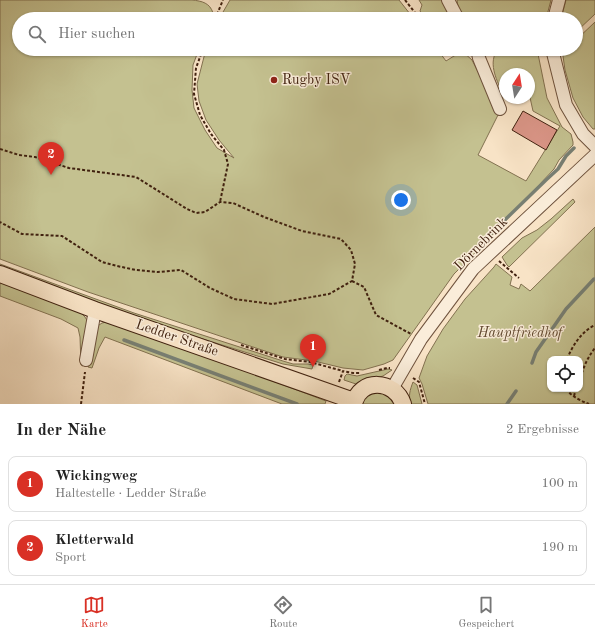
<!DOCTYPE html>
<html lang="de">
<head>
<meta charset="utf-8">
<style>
  :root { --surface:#fff; --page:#f2f2f2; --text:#222; --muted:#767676; --line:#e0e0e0; --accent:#d93025 }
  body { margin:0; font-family:"Old Standard TT",serif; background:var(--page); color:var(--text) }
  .controls { position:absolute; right:12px; bottom:12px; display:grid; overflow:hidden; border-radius:8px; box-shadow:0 1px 3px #0004 }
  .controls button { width:36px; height:36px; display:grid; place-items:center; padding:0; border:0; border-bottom:1px solid var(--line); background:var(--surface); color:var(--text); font:20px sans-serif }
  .compass { position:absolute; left:499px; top:68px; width:36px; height:36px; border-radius:50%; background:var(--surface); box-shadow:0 1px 3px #0004; rotate:12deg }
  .you { position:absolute; left:401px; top:200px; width:14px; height:14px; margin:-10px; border:3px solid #fff; border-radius:50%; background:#1a73e8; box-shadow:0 0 0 6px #1a73e833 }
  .badge { display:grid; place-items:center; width:26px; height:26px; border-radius:50%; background:var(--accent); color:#fff; font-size:13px; font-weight:700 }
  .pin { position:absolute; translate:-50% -33px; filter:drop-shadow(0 1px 2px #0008) }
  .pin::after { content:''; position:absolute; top:21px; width:14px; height:12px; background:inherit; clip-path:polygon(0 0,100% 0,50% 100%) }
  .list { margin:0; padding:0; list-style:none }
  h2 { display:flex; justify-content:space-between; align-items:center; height:52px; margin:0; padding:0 16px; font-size:17px }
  h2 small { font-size:13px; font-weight:400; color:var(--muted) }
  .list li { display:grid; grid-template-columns:26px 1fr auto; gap:12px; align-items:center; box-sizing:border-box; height:56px; margin:0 8px 8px; padding:0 8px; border:1px solid var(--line); border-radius:8px }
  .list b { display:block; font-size:15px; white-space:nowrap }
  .list p { margin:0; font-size:13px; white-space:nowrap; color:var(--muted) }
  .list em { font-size:13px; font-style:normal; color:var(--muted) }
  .icon { flex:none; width:22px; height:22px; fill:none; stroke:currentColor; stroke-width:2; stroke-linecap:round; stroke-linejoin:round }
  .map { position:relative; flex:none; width:595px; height:404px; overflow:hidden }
  .search { position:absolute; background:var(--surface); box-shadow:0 1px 3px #0004; left:12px; right:12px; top:12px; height:44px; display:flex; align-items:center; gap:10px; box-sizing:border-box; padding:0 14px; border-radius:22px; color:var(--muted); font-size:15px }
  .sheet { height:180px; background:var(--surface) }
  nav { display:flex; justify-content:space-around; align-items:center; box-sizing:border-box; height:56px; border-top:1px solid var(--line); background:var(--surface); font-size:11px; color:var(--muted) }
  nav a { display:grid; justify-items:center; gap:2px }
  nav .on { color:var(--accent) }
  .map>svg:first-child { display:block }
  .green { fill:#c4c190; stroke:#827150; fill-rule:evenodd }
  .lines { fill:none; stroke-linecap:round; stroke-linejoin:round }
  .stream { stroke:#787f73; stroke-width:3.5 }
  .building { fill:#da9587; stroke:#40210f }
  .minor-casing { stroke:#6e523d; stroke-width:14 }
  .major-casing { stroke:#40210f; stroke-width:18 }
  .path { stroke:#40210f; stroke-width:2; stroke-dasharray:3 2; stroke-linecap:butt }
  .minor { stroke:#faedda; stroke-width:12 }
  .major { stroke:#f8e3c6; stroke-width:16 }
  .poi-dot { fill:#8f2418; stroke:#faedda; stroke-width:1.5 }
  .labels { text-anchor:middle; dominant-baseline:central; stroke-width:3; stroke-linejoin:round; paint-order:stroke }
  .poi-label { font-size:14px; fill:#40210f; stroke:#faedda; text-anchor:start }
  .street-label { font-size:14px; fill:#40210f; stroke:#faedda }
  .park-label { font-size:14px; font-style:italic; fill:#61492f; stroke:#faedda }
</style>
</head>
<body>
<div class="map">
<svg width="595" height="404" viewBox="0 0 595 404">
  <rect width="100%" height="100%" fill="#f8e3c6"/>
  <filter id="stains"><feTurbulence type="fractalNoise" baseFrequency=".005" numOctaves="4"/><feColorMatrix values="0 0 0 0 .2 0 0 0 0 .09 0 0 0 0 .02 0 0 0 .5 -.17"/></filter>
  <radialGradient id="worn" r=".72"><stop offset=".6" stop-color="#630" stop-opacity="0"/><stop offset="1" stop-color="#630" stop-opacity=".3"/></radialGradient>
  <path class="green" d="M0,0h192c10,1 18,3 21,13l-2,6h-192v30h180l-6,16 -1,25 2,18 11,22 12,18 17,10 -15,-18 -13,-20 -7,-19 -2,-17 9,-35h231l9,12 16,-10 10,9 24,47 2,8 -20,40 48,26 34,-55 -27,-15 -4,-18v-19h-24v22l-1,1c-5,-13 -15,-29 -9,-43h43l9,44 15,29 9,7 2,8v3l-14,15 -5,9 -70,75 -30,30 -61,86 -9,4 -21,6 -20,-2 -29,-7 -31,-4 -195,-65 -88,-33z
    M230,0h169l15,19h-195z
    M419,0h23l9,19h-25l-6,-8 2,-6z
    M457,0h94l-5,19h-83l-5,-12z
    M566,0h29v14l-19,18v-13h-15z
    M595,22v107h-2l-10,-12 -10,-19 -8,-28 -2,-14 1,-7h12v-9z
    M573,199l2,3 -66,65 -2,-2 -5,-8 20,-19 15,-8 14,-11z
    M595,227v177h-167l-6,-20 -3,-6 8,-22 16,-27 22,-30 29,-32 2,-3 16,13 -2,8 9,4 2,-5 9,7zM550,359h30v30h-30z
    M0,264l134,49 149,48 10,3h15l5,1 -1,4 -29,-5 -112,-35 -171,-61z
    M0,282l79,29 6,6 3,5 -5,44 -2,-1 -1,-28 -2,-9 -17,-9 -61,-23z
    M107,322l60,20 138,51 21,8 -1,3h-43l-177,-67 -6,11 -7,20 -4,-1 5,-30 3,-10 6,-4z
    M388,369l4,1 -9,6 -27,8 -12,-4 1,-4 2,-2 10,2z
    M413,382l4,3 5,19h-11c-3,-8 -1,-14 2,-22z
    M380,392l11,5 4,7h-35l8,-9z"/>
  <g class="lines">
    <path class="stream" d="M481,243l65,-63 12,-11 8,-13 8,-8
      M124,340l173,64
      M532,363l4,-11 30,-43 28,-30
      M507,404l9,-13"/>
  </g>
  <path class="building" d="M523,111l34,19 -11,20 -34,-20z"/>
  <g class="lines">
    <defs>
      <path id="minor" d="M448,0l10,19
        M554,19l5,-19
        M477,49l2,9 21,51
        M552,49l14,56 17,29 12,12
        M86,360l9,-50
        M392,389l29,-50 52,-70 122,-114"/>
      <path id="major" d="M0,274l95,36 259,91
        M354,404c5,-26 41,-25 49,0"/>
    </defs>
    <use href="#minor" class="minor-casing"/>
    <use href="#major" class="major-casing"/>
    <path class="path" d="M405,0l15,19
      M215,19l8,-19
      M203,49l-7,19 -2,26 6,21 11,19 13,16 4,14 -8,38
      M0,149l19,6 16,2 34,11 67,9 51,32 9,4 9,-1 15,-10 13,1 31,14 38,14 39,8 10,11 4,14 -3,17 -23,13 -57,10 -38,-5 -24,-11 -29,-18 -23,2 -22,-2 -19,-4 -15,-4 -40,-26 -40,-2 -22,-12
      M499,261l20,17
      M352,281l12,6 12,28 35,19
      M241,345l44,14 25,3 33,9
      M567,359c6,-14 14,-27 28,-34
      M379,370l8,-2h3
      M413,378l6,4 6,22
      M580,378c4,-11 7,-20 15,-30
      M339,382l4,-11 10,2h8
      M566,389c5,7 15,12 23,15
      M574,396l2,-7
      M81,404l4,-32"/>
    <use href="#minor" class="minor"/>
    <use href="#major" class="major"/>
  </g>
  <circle class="poi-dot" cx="274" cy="80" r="4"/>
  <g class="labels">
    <g class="poi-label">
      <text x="282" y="80">Rugby ISV</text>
    </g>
    <g class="street-label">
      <text transform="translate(481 244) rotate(-45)">Dörnebrink</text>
      <text transform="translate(177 338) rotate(19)">Ledder Straße</text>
    </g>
    <g class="park-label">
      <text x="520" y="333">Hauptfriedhof</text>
    </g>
  </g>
  <rect width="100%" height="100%" filter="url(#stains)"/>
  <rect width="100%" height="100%" fill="url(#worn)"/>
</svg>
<div class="controls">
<button><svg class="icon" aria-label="locate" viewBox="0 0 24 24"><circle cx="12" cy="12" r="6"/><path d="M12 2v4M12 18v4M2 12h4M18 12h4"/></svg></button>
</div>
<svg class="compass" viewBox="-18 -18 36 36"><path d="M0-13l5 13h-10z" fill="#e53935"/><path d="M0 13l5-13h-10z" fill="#767676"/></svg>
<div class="you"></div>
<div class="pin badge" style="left:313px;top:367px">1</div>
<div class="pin badge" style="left:51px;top:175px">2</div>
<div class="search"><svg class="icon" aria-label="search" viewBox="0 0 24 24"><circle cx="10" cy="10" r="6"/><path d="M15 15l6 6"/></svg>Hier suchen</div>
</div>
<section class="sheet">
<h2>In der Nähe<small>2 Ergebnisse</small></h2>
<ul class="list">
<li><span class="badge">1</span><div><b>Wickingweg</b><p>Haltestelle · Ledder Straße</p></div><em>100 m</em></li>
<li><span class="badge">2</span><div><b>Kletterwald</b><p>Sport</p></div><em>190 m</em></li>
</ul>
</section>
<nav>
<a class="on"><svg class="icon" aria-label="map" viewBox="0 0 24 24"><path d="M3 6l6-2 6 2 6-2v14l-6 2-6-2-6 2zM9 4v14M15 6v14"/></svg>Karte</a>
<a><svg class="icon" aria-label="directions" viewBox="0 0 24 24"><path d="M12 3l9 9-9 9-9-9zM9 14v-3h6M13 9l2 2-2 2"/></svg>Route</a>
<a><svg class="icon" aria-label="saved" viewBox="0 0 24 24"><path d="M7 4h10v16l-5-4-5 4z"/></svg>Gespeichert</a>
</nav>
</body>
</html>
